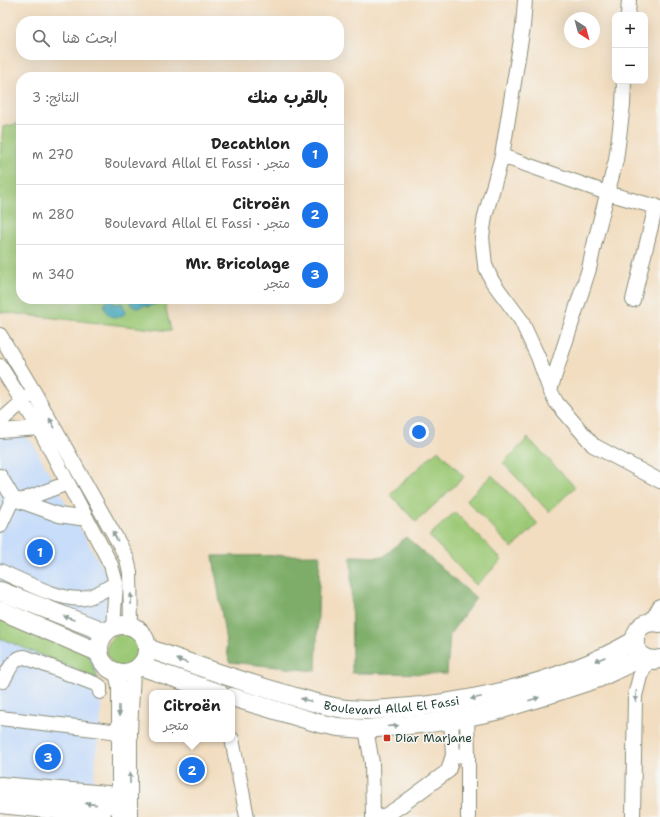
<!DOCTYPE html>
<html lang="ar">
<head>
<meta charset="utf-8">
<style>
  :root { --surface:#fff; --page:#f6f6f6; --text:#222; --muted:#767676; --line:#e0e0e0; --accent:#1a73e8 }
  body { margin:0; font-family:"Shantell Sans","Playpen Sans Arabic",sans-serif; background:var(--page); color:var(--text); direction:rtl }
  .controls { position:absolute; right:12px; top:12px; display:grid; overflow:hidden; border-radius:8px; box-shadow:0 4px 16px #0002 }
  .controls button { width:36px; height:36px; display:grid; place-items:center; padding:0; border:0; border-bottom:1px solid var(--line); background:var(--surface); color:var(--text); font:20px sans-serif }
  .compass { position:absolute; left:564px; top:12px; width:36px; height:36px; border-radius:50%; background:var(--surface); box-shadow:0 4px 16px #0002; rotate:144deg }
  .you { position:absolute; left:419px; top:432px; width:14px; height:14px; margin:-10px; border:3px solid #fff; border-radius:50%; background:#1a73e8; box-shadow:0 0 0 6px #1a73e833 }
  .badge { display:grid; place-items:center; width:26px; height:26px; border-radius:50%; background:var(--accent); color:#fff; font-size:13px; font-weight:700 }
  .pin { position:absolute; translate:-50% -50%; border:2px solid #fff; box-shadow:0 1px 4px #0006 }
  .popup { position:absolute; left:149px; top:690px; width:86px; height:52px; box-sizing:border-box; display:grid; place-content:center; border-radius:8px; background:var(--surface); filter:drop-shadow(0 1px 3px #0005); font-size:13px; white-space:nowrap; color:var(--muted) }
  .popup b { font-size:15px; color:var(--text) }
  .popup::after { content:''; position:absolute; left:50%; top:100%; margin-left:-8px; border:8px solid transparent; border-top-color:var(--surface) }
  .list { margin:0; padding:0; list-style:none }
  h2 { display:flex; justify-content:space-between; align-items:center; height:52px; margin:0; padding:0 16px; font-size:17px }
  h2 small { font-size:13px; font-weight:400; color:var(--muted) }
  .list li { display:grid; grid-template-columns:26px 1fr auto; gap:12px; align-items:center; box-sizing:border-box; height:60px; padding:0 16px; border-top:1px solid var(--line) }
  .list b { display:block; font-size:15px; white-space:nowrap }
  .list p { margin:0; font-size:13px; white-space:nowrap; color:var(--muted) }
  .list em { font-size:13px; font-style:normal; color:var(--muted) }
  .icon { flex:none; width:22px; height:22px; fill:none; stroke:currentColor; stroke-width:2; stroke-linecap:round; stroke-linejoin:round }
  .map { position:relative; flex:none; width:660px; height:817px; overflow:hidden; direction:ltr }
  .search { position:absolute; background:var(--surface); box-shadow:0 4px 16px #0002; left:16px; top:16px; width:328px; height:44px; display:flex; align-items:center; gap:10px; box-sizing:border-box; padding:0 14px; border-radius:16px; color:var(--muted); font-size:15px }
  .panel { position:absolute; background:var(--surface); box-shadow:0 4px 16px #0002; left:16px; top:72px; width:328px; height:232px; border-radius:16px; direction:rtl }
  .map>svg:first-child { display:block }
  .built { fill:#c8ddf9 }
  .green { fill:#9cc976; stroke:#5e8355 }
  .forest { fill:#7dad67; stroke:#4e754e }
  .water { fill:#44aec3; stroke:#32767c }
  .lines { fill:none; stroke-linecap:round; stroke-linejoin:round }
  .minor-casing { stroke:#888d7a; stroke-width:16 }
  .major-casing { stroke:#888d7a; stroke-width:20 }
  .minor { stroke:#fff; stroke-width:14 }
  .major { stroke:#fff; stroke-width:18 }
  .oneway { fill:#8f9e9a }
  .poi-dot { fill:#c8321e; stroke:#f6f6f2; stroke-width:1.5 }
  .labels { text-anchor:middle; dominant-baseline:central; stroke-width:3; stroke-linejoin:round; paint-order:stroke }
  .street-label { font-size:12px; fill:#1f3d34; stroke:#f6f6f2 }
  .poi-label { font-size:12px; fill:#1f3d34; stroke:#f6f6f2; text-anchor:start }
</style>
</head>
<body>
<div class="map">
<svg width="660" height="817" viewBox="0 0 660 817">
  <rect width="100%" height="100%" fill="#f6f6f2"/>
  <filter id="ink" filterUnits="userSpaceOnUse"><feTurbulence type="fractalNoise" baseFrequency=".025" numOctaves="2"/><feDisplacementMap in="SourceGraphic" scale="8" xChannelSelector="R" yChannelSelector="G"/><feConvolveMatrix kernelMatrix="1 2 1 2 8 2 1 2 1" color-interpolation-filters="sRGB"/></filter>
  <filter id="wash" filterUnits="userSpaceOnUse"><feTurbulence type="fractalNoise" baseFrequency=".012" numOctaves="4" result="noise"/><feDisplacementMap in="SourceGraphic" scale="16" xChannelSelector="R" yChannelSelector="G"/><feGaussianBlur stdDeviation="0.9" result="paint"/><feColorMatrix in="noise" values="0 0 0 0 0 0 0 0 0 0 0 0 0 0 0 0 0 1.4 0 .05"/><feComposite in="paint" operator="in"/></filter>
  <g filter="url(#wash)">
    <rect width="100%" height="100%" fill="#f2ddc0"/>
    <path class="built" d="M0,409l6,14 26,19 74,132 1,40 -12,29 3,36 4,15 -2,40 -2,4 -5,48 -93,24z"/>
    <path class="green" d="M21,123v176h143l7,32 -171,-19v-155l3,-30z
      M528,438l47,49 -26,25 -46,-49z
      M438,450l26,27 -48,45 -26,-28z
      M492,475l46,49 -26,24 -46,-48z
      M455,512l47,48 -26,25 -47,-49z
      M0,617l88,36c2,9 7,16 10,26l-98,-41z
      M107 650a17 17 0 1 1 34 0a17 17 0 1 1-34 0Z"/>
    <path class="forest" d="M406,537l70,61 -26,36 -3,40 -95,-1 -1,-117 32,1z
      M320,555l-4,116 -87,-9 -16,-106z"/>
    <path class="water" d="M111,299l4,5 7,-1 4,9 -4,4c-9,4 -19,-2 -17,-13z
      M129,299h28l1,4 -11,4 -1,-2 -8,3 -7,-3z"/>
  </g>
  <g filter="url(#ink)">
    <g class="lines">
      <defs>
        <path id="minor" d="M525,0l-2,27 -21,129 -17,60 -3,21 3,28 7,16 29,39 17,37 12,33
          M628,15l1,-15
          M624,81l-1,24 -7,55 -21,81 -6,28 -39,121 6,12 37,43 67,36
          M502,156l105,37 53,15
          M633,300l23,-94
          M0,335l34,57 86,153 7,14 3,13 1,54
          M0,366l39,62 72,137 5,18 -3,44
          M0,418h4l25,-22
          M0,431l39,-3
          M0,476l13,22 7,3 48,-18
          M20,501l39,14 28,4
          M0,526l13,-28
          M0,571c21,9 63,32 85,27 11,-2 21,-9 31,-15
          M651,622l9,-16
          M116,673l3,13v131
          M0,680l3,1c5,-9 10,-24 22,-24l73,28 2,2v5
          M467,717l1,39
          M0,718l120,14 9,-1
          M451,720l2,35
          M366,729l6,34 1,54
          M232,739l15,78
          M0,784l119,10
          M0,795l128,13
          M0,806l104,11
          M130,817v-86l3,-60
          M383,817l16,-10 49,-36 5,-16 15,1v61
          M633,817l2,-121 5,-20 8,-16"/>
        <g id="major">
          <path d="M0,591l105,41"/>
          <path d="M0,610l98,42"/>
          <path d="M660,623c-33,-8 -34,44 0,36"/>
          <circle cx="123" cy="649" r="24"/>
          <path id="s1" d="M147,648c45,16 89,32 135,45 21,6 43,14 65,16 25,3 50,-1 75,-3 73,-9 148,-28 212,-65"/>
          <path d="M140,666l79,27"/>
          <path d="M232,697l86,26 20,4 28,2 64,-6 37,-6 29,-6 42,-13 61,-20 44,-21"/>
        </g>
      </defs>
      <use href="#minor" class="minor-casing"/>
      <use href="#major" class="major-casing"/>
      <use href="#minor" class="minor"/>
      <use href="#major" class="major"/>
    </g>
    <defs><path id="oneway-solid" d="M-6-.8H1V-3.2L6.5 0L1 3.2V.8H-6Z"/></defs>
    <g class="oneway">
      <use href="#oneway-solid" transform="translate(52 423) rotate(-119)"/>
      <use href="#oneway-solid" transform="translate(115 536) rotate(-119)"/>
      <use href="#oneway-solid" transform="translate(131 599) rotate(-91)"/>
      <use href="#oneway-solid" transform="translate(69 618) rotate(-159)"/>
      <use href="#oneway-solid" transform="translate(600 659) rotate(157)"/>
      <use href="#oneway-solid" transform="translate(182 661) rotate(-160)"/>
      <use href="#oneway-solid" transform="translate(636 696) rotate(95)"/>
      <use href="#oneway-solid" transform="translate(476 698) rotate(168)"/>
      <use href="#oneway-solid" transform="translate(534 699) rotate(-17)"/>
      <use href="#oneway-solid" transform="translate(306 700) rotate(-165)"/>
      <use href="#oneway-solid" transform="translate(119 711) rotate(89)"/>
      <use href="#oneway-solid" transform="translate(393 726) rotate(-5)"/>
      <use href="#oneway-solid" transform="translate(130 778) rotate(-90)"/>
      <use href="#oneway-solid" transform="translate(91 804) rotate(-174)"/>
    </g>
  </g>
  <rect class="poi-dot" x="383" y="734" width="8" height="8" rx="2"/>
  <g class="labels">
    <g class="street-label">
      <text stroke="none"><textPath href="#s1" startOffset="254">Boulevard Allal El Fassi</textPath></text>
    </g>
    <g class="poi-label">
      <text x="395" y="738">Diar Marjane</text>
    </g>
  </g>
</svg>
<div class="controls">
<button>+</button>
<button>−</button>
</div>
<svg class="compass" viewBox="-18 -18 36 36"><path d="M0-13l5 13h-10z" fill="#e53935"/><path d="M0 13l5-13h-10z" fill="#767676"/></svg>
<div class="you"></div>
<div class="pin badge" style="left:40px;top:552px">1</div>
<div class="pin badge" style="left:192px;top:770px">2</div>
<div class="popup"><b>Citroën</b>متجر</div>
<div class="pin badge" style="left:48px;top:757px">3</div>
<div class="search"><svg class="icon" aria-label="search" viewBox="0 0 24 24"><circle cx="10" cy="10" r="6"/><path d="M15 15l6 6"/></svg>ابحث هنا</div>
<section class="panel">
<h2>بالقرب منك<small>النتائج: 3</small></h2>
<ul class="list">
<li><span class="badge">1</span><div><b>Decathlon</b><p>متجر · Boulevard Allal El Fassi</p></div><em>270 m</em></li>
<li><span class="badge">2</span><div><b>Citroën</b><p>متجر · Boulevard Allal El Fassi</p></div><em>280 m</em></li>
<li><span class="badge">3</span><div><b>Mr. Bricolage</b><p>متجر</p></div><em>340 m</em></li>
</ul>
</section>
</div>
</body>
</html>
